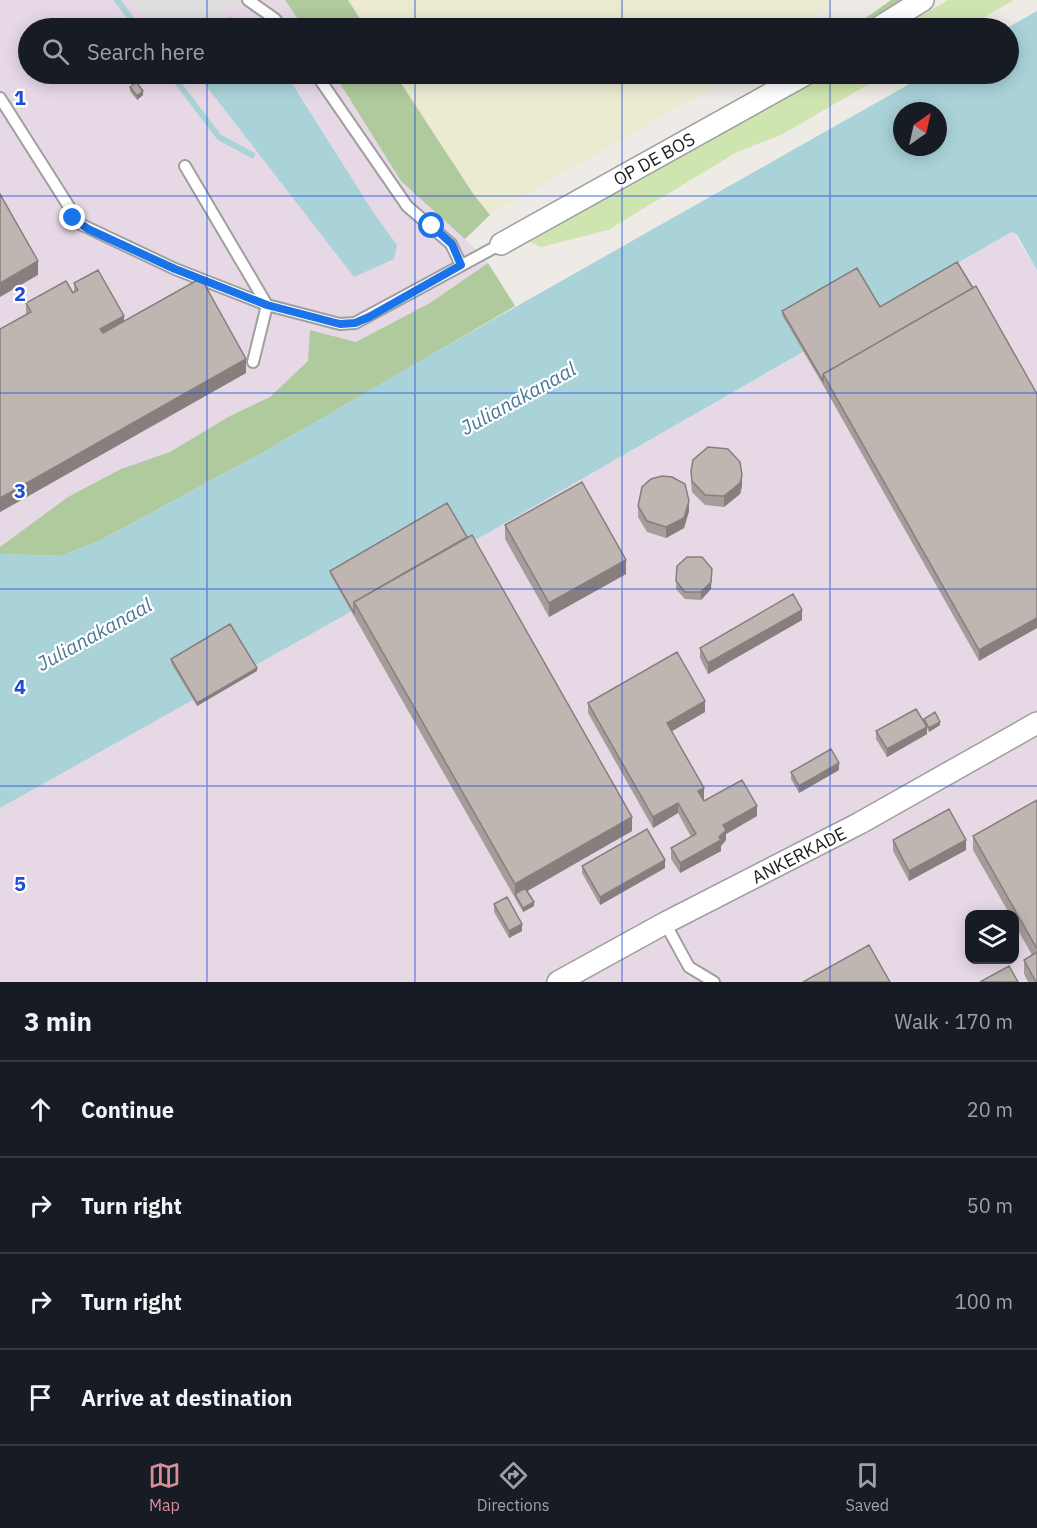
<!DOCTYPE html>
<html lang="en">
<head>
<meta charset="utf-8">
<style>
  :root { --surface:#171b24; --page:#20242c; --text:#f1f3f6; --muted:#9ea1a6; --line:#363941; --accent:#d98d97 }
  body { margin:0; font-family:"IBM Plex Sans",sans-serif; background:var(--page); color:var(--text) }
  .controls { position:absolute; right:18px; bottom:18px; display:grid; overflow:hidden; border-radius:12px; box-shadow:0 3px 15px #0003 }
  .controls button { width:54px; height:54px; display:grid; place-items:center; padding:0; border:0; border-bottom:2px solid var(--line); background:var(--surface); color:var(--text); font:30px sans-serif }
  .compass { position:absolute; left:893px; top:102px; width:54px; height:54px; border-radius:50%; background:var(--surface); box-shadow:0 3px 15px #0003; rotate:34deg }
  .stop { position:absolute; width:18px; height:18px; margin:-14px; border:4px solid #1a73e8; border-radius:50%; background:#fff }
  .stop.end { background:#1a73e8; border-color:#fff; box-shadow:0 2px 6px #0008 }
  .list { margin:0; padding:0; list-style:none }
  h2 { display:flex; justify-content:space-between; align-items:center; height:78px; margin:0; padding:0 24px; font-size:26px }
  h2 small { font-size:20px; font-weight:400; color:var(--muted) }
  .list li { display:grid; grid-template-columns:39px 1fr auto; gap:18px; align-items:center; box-sizing:border-box; height:96px; padding:0 24px; border-top:2px solid var(--line) }
  .list b { display:block; font-size:22px; white-space:nowrap }
  .list em { font-size:20px; font-style:normal; color:var(--muted) }
  .icon { flex:none; width:33px; height:33px; fill:none; stroke:currentColor; stroke-width:2; stroke-linecap:round; stroke-linejoin:round }
  .map { position:relative; flex:none; width:1037px; height:982px; overflow:hidden }
  .search { position:absolute; background:var(--surface); box-shadow:0 3px 15px #0003; left:18px; right:18px; top:18px; height:66px; display:flex; align-items:center; gap:15px; box-sizing:border-box; padding:0 21px; border-radius:33px; color:var(--muted); font-size:22px }
  .sheet { height:462px; background:var(--surface) }
  nav { display:flex; justify-content:space-around; align-items:center; box-sizing:border-box; height:84px; border-top:2px solid var(--line); background:var(--surface); font-size:16px; color:var(--muted) }
  nav a { display:grid; justify-items:center; gap:3px }
  nav .on { color:var(--accent) }
  .map>svg:first-child { display:block }
  .industrial { fill:#e7d8e6; fill-rule:evenodd }
  .farmland { fill:#ecebd2 }
  .grass { fill:#cfe5af }
  .forest { fill:#afca9d }
  .parking { fill:#dedede }
  .water { fill:#a9d3d9; fill-rule:evenodd }
  .lines { fill:none; stroke-linecap:round; stroke-linejoin:round }
  .stream { stroke:#a9d3d9; stroke-width:6 }
  .lane-casing { stroke:#9f9f9f; stroke-width:14 }
  .street-casing { stroke:#9f9f9f; stroke-width:24 }
  .lane { stroke:#fff; stroke-width:10 }
  .street { stroke:#fff; stroke-width:21 }
  .wall { fill:#a49d99 }
  .shaded-wall { fill:#867f7d }
  .building { fill:#bfb6b2; stroke:#867f7d; stroke-width:1.5 }
  .route { stroke:#1a73e8; stroke-width:8 }
  .grid { fill:none; stroke:#1d4ed8; stroke-width:1.5; stroke-opacity:0.55 }
  .labels { text-anchor:middle; dominant-baseline:central; stroke-width:4.5; stroke-linejoin:round; paint-order:stroke }
  .street-label { font-size:18px; fill:#1e1e1e; stroke:#fff }
  .water-label { font-size:20px; font-style:italic; fill:#4c7997; stroke:#fff }
  .grid-label { font-size:20px; text-anchor:middle; font-weight:bold; fill:#1d4ed8; stroke:#fff; stroke-width:4.5; stroke-linejoin:round; paint-order:stroke }
</style>
</head>
<body>
<div class="map">
<svg width="1037" height="982" viewBox="0 0 1037 982">
  <rect width="100%" height="100%" fill="#eeeae5"/>
  <path class="industrial" d="M0,0h285l19,28h-276v46h306l67,107 46,39 41,43 27,43 -253,147 -262,101z
    M1013,232l24,38v712h-1037v-174l345,-193zM970,914h44v46h-44z"/>
  <path class="farmland" d="M348,0h487l-35,28h-434z
    M395,74h340l-245,141 -16,-20z"/>
  <path class="grass" d="M948,0h66l-49,28h-65z
    M822,74h64l-105,61 -44,17 -129,78 -67,17 -11,-5z"/>
  <path class="forest" d="M285,0h63l18,28h-62z
    M891,0h13l-52,28z
    M334,74h61l79,121 16,20 -25,24 -64,-58z
    M488,263l27,43 -253,147 -159,86 -42,17 -61,-2v-7l68,-50 53,-28 49,-17 60,-36 40,-19 38,-36 2,-31 46,12 74,-39z"/>
  <path class="parking" d="M134,0h104l-41,28h-43z"/>
  <path class="water" d="M1037,11v259l-20,-35 -5,-3 -667,383 -345,193v-254l61,2 42,-17 159,-86 165,-96 500,-283h81l-1,-46zM902,111h36v36h-36z
    M230,17l11,3 11,8h-42z
    M197,74h89l87,138 24,33 -3,14 -40,18z"/>
  <g class="lines">
    <path class="stream" d="M117,0l21,28
      M171,74l48,63 33,18"/>
    <defs>
      <path id="lane" d="M248,0l27,19 7,9
        M316,74l91,132 44,38 10,21
        M0,98l80,126 95,45 92,36 73,19 15,-1 146,-79
        M185,166l82,139 -14,57
        M665,923l24,44 25,15"/>
      <path id="street" d="M878,28l45,-28
        M501,244l305,-170
        M558,982l107,-59 195,-100 177,-100"/>
    </defs>
    <use href="#lane" class="lane-casing"/>
    <use href="#street" class="street-casing"/>
    <use href="#lane" class="lane"/>
    <use href="#street" class="street"/>
  </g>
  <path class="wall" d="M130,87l13,8 -6,5 -7,-9z
    M74,283l50,39 122,51 -246,139v-183l26,-15v-11l47,-10 1,-1z
    M880,307l157,87 -58,267 -156,-276 -41,-70v-4z
    M691,471l51,15 -2,8 -16,13 -19,-2 -13,-13 -1,-10z
    M638,506l51,5 -5,17 -18,10 -19,-6 -9,-15z
    M505,525l121,49 -77,43 -44,-78z
    M677,566l34,23 -10,11 -16,-1 -9,-10z
    M330,571l302,260 -105,60 7,15 -11,6 -193,-338z
    M802,620l-94,54 -8,-16v-10z
    M171,659l86,12 -60,35 -26,-43z
    M588,703l117,9 -33,19 32,68h-1l1,2 53,15 -31,18v6l-5,6v5l-41,22 -9,-14v-11l20,-11 -13,-24 -25,15 -65,-115z
    M924,719l16,6 -11,7 -2,-4v6l-40,23 -11,-18v-8l48,-10z
    M839,770l-40,23 -8,-14v-7z
    M1037,800v182h-9l-4,-8v-14l8,-5 -18,-32v-8h-4l-37,-65v-14z
    M893,840l73,10 -57,31 -16,-30z
    M582,866l83,2 -65,37 -18,-32z
    M494,904l28,27 -13,7 -15,-26z"/>
  <path class="shaded-wall" d="M143,91v4l-6,5v-4z
    M38,261v14l-38,22v-14z
    M124,316v14l-24,13v-14z
    M246,359v14l-246,139v-14z
    M742,475v11l-2,8 -16,13v-11z
    M689,501v10l-5,17 -18,10v-11z
    M626,560v14l-77,43v-14z
    M712,569l-1,20 -10,11v-8z
    M802,610v10l-94,54v-11z
    M1037,618v10l-58,33v-11z
    M257,668v3l-60,35v-3z
    M705,701v11l-38,22v-11z
    M940,722v3l-11,7v-4z
    M927,727v7l-40,23v-8z
    M839,763v7l-40,23v-7z
    M704,788v11l-6,3v-11z
    M678,803v10l-25,15v-11z
    M757,806v10l-31,18v6l-5,6v5l-41,22v-10l39,-26 4,-12z
    M632,817v14l-115,66 -2,-3v-10z
    M966,840v10l-57,31v-10z
    M665,860v8l-65,37v-8z
    M534,902v4l-11,6v-4z
    M522,924v7l-13,7v-7z"/>
  <path class="building" d="M136,82l7,9 -6,5 -7,-9z
    M0,194l38,67 -38,22z
    M957,262l16,26 -150,86v7l-41,-70 75,-43 23,39z
    M98,270l26,46 -24,13 3,4 98,-55 45,81 -246,139v-169l31,-17 -5,-9 40,-22 7,12 5,-3 -4,-7z
    M976,286l61,108v224l-58,32 -156,-276z
    M708,447l20,2 12,13 2,13 -2,8 -16,13 -19,-1 -13,-14 -1,-10 2,-11z
    M662,476l10,1 13,7 4,17 -5,17 -18,9 -19,-6 -9,-15 4,-19 9,-8z
    M582,482l44,78 -77,43 -44,-78z
    M447,503l20,34 -113,65v11l-24,-42z
    M472,535l160,282 -117,67 -161,-282z
    M687,557h15l10,12 -1,13 -10,10h-16l-9,-11 1,-15z
    M793,594l9,16 -94,53 -8,-15z
    M230,624l27,44 -60,35 -26,-44z
    M677,652l28,49 -38,22 37,65 -6,3 6,10 38,-21 15,26 -34,19 3,5 -7,7 2,3 -41,23 -9,-15 25,-14 -18,-31 -25,14 -65,-114z
    M916,709l11,18 -40,22 -11,-18z
    M935,712l5,10 -11,6 -5,-9z
    M831,749l8,14 -40,23 -8,-14z
    M1037,800v149l-64,-113z
    M949,809l17,31 -57,31 -16,-31z
    M647,829l18,31 -65,37 -18,-31z
    M525,888l9,14 -11,6 -8,-14z
    M507,897l15,27 -13,7 -15,-27z
    M869,945l21,37h-87z
    M1037,952v30h-1l-12,-22z
    M1009,966l9,16h-38z"/>
  <g class="lines">
    <path class="route" d="M73,218l15,11 87,40 92,36 73,19 15,-1 14,-6 92,-52 -9,-21 -20,-18"/>
  </g>
  <path class="grid" d="M207,0v28M415,0v28M622,0v28M830,0v28M207,74v908M415,74v908M622,74v908M830,74v908M0,196h1037M0,393h1037M0,589h1037M0,786h1037"/>
  <g class="labels">
    <g class="street-label">
      <text transform="translate(654 159) rotate(-29)">OP DE BOS</text>
      <text transform="translate(799 855) rotate(-27)">ANKERKADE</text>
    </g>
    <g class="water-label">
      <text transform="translate(518 398) rotate(-29)">Julianakanaal</text>
      <text transform="translate(94 634) rotate(-29)">Julianakanaal</text>
    </g>
  </g>
  <g class="grid-label">
    <text x="20" y="105">1</text>
    <text x="20" y="301">2</text>
    <text x="20" y="498">3</text>
    <text x="20" y="694">4</text>
    <text x="20" y="891">5</text>
  </g>
</svg>
<div class="controls">
<button><svg class="icon" aria-label="layers" viewBox="0 0 24 24"><path d="M12 4l9 5-9 5-9-5zM3 14l9 5 9-5"/></svg></button>
</div>
<svg class="compass" viewBox="-18 -18 36 36"><path d="M0-13l5 13h-10z" fill="#e53935"/><path d="M0 13l5-13h-10z" fill="#9ea1a6"/></svg>
<div class="stop" style="left:432px;top:226px"></div>
<div class="stop end" style="left:73px;top:218px"></div>
<div class="search"><svg class="icon" aria-label="search" viewBox="0 0 24 24"><circle cx="10" cy="10" r="6"/><path d="M15 15l6 6"/></svg>Search here</div>
</div>
<section class="sheet">
<h2>3 min<small>Walk · 170 m</small></h2>
<ul class="list">
<li><svg class="icon" aria-label="ahead" viewBox="0 0 24 24"><path d="M12 20V5M6 11l6-6 6 6"/></svg><div><b>Continue</b></div><em>20 m</em></li>
<li><svg class="icon" aria-label="right" viewBox="0 0 24 24"><path d="M7 20v-9h11M14 6l5 5-5 5"/></svg><div><b>Turn right</b></div><em>50 m</em></li>
<li><svg class="icon" aria-label="right" viewBox="0 0 24 24"><path d="M7 20v-9h11M14 6l5 5-5 5"/></svg><div><b>Turn right</b></div><em>100 m</em></li>
<li><svg class="icon" aria-label="arrive" viewBox="0 0 24 24"><path d="M6 21V4h12l-3 4 3 4H6"/></svg><div><b>Arrive at destination</b></div></li>
</ul>
</section>
<nav>
<a class="on"><svg class="icon" aria-label="map" viewBox="0 0 24 24"><path d="M3 6l6-2 6 2 6-2v14l-6 2-6-2-6 2zM9 4v14M15 6v14"/></svg>Map</a>
<a><svg class="icon" aria-label="directions" viewBox="0 0 24 24"><path d="M12 3l9 9-9 9-9-9zM9 14v-3h6M13 9l2 2-2 2"/></svg>Directions</a>
<a><svg class="icon" aria-label="saved" viewBox="0 0 24 24"><path d="M7 4h10v16l-5-4-5 4z"/></svg>Saved</a>
</nav>
</body>
</html>
